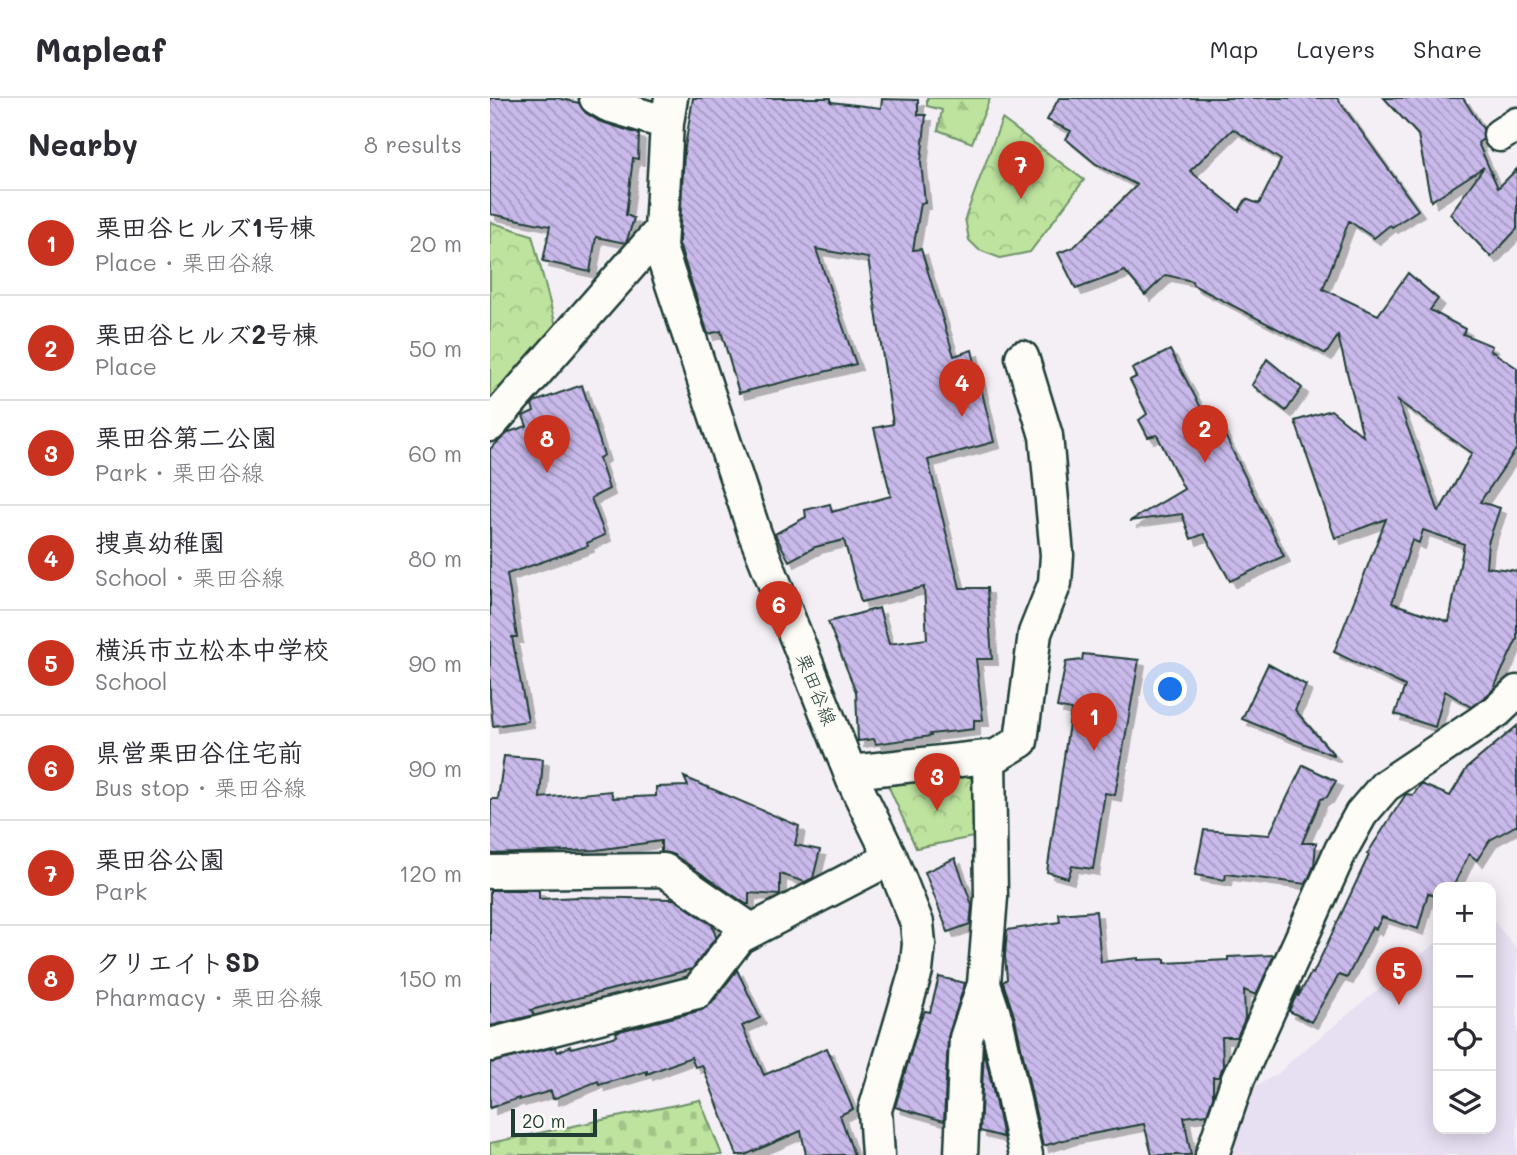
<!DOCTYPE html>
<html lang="en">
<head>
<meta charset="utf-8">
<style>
  :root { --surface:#fff; --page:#f7f7f7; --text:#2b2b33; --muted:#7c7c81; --line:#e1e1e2; --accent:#c8321e }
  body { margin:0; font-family:Mali,"Klee One",sans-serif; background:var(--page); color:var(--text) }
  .controls { position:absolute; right:21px; bottom:21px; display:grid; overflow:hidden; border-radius:14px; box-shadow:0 4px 18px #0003 }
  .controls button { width:63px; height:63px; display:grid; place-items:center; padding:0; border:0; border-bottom:2px solid var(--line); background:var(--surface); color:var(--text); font:35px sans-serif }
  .scale { position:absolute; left:21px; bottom:18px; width:86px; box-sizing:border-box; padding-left:7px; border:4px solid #1f3d34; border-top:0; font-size:19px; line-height:24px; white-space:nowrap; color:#1f3d34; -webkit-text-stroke:5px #fdfcf7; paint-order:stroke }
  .you { position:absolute; left:681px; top:592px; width:24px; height:24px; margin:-18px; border:5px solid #fff; border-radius:50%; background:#1a73e8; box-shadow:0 0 0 10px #1a73e833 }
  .badge { display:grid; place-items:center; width:46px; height:46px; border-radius:50%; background:var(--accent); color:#fff; font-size:23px; font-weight:700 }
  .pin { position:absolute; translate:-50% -58px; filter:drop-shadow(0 2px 4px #0008) }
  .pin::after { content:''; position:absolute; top:37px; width:24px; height:21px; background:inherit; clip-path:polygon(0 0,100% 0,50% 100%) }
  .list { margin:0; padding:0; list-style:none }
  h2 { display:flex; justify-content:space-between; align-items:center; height:91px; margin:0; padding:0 28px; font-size:30px }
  h2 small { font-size:23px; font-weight:400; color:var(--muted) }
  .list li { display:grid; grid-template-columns:46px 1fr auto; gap:21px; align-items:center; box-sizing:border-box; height:105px; padding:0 28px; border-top:2px solid var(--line) }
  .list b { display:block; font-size:26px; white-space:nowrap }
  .list p { margin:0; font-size:23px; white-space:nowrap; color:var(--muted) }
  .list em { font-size:23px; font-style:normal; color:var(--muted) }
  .icon { flex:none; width:38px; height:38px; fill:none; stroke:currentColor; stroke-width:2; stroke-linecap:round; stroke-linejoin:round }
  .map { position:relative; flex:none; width:1027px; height:1057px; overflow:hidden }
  header { display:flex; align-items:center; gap:42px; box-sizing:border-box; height:98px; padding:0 35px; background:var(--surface); border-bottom:2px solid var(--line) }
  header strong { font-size:33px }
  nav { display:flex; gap:38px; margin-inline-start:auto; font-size:24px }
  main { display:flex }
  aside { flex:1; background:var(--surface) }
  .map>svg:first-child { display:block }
  .built { fill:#e7dff2 }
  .forest { fill:url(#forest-firs); stroke:#6e9069; stroke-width:2 }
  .cemetery { fill:url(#cemetery-stones); stroke:#6e9069; stroke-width:2 }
  .park { fill:url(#park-crowns); stroke:#6e9069; stroke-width:2 }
  .building { fill:url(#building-back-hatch); stroke:#1f3d34; stroke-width:2; fill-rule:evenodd; filter:url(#shadow) }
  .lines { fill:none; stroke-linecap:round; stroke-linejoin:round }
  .minor-casing { stroke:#1f3d34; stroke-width:37 }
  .minor { stroke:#fdfcf7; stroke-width:32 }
  .labels { text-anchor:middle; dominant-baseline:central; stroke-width:7; stroke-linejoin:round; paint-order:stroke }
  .street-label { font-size:19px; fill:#1f3d34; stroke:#fdfcf7 }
</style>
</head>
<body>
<header>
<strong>Mapleaf</strong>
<nav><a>Map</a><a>Layers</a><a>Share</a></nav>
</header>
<main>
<aside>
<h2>Nearby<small>8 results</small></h2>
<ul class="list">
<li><span class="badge">1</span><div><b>栗田谷ヒルズ1号棟</b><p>Place · 栗田谷線</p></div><em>20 m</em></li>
<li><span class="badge">2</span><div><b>栗田谷ヒルズ2号棟</b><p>Place</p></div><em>50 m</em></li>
<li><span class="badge">3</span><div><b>栗田谷第二公園</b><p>Park · 栗田谷線</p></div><em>60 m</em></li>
<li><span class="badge">4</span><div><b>捜真幼稚園</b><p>School · 栗田谷線</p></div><em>80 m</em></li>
<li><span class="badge">5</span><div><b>横浜市立松本中学校</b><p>School</p></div><em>90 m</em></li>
<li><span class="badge">6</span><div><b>県営栗田谷住宅前</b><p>Bus stop · 栗田谷線</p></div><em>90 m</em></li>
<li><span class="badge">7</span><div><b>栗田谷公園</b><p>Park</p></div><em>120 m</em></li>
<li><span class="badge">8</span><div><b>クリエイトSD</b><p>Pharmacy · 栗田谷線</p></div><em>150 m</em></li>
</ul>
</aside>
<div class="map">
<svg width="1027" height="1057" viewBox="0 0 1027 1057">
  <defs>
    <pattern id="forest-firs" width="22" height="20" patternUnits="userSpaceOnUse" patternTransform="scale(1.75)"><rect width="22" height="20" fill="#bde39e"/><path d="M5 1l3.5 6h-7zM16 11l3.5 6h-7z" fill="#a2c489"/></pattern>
    <pattern id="cemetery-stones" width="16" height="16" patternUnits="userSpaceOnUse" patternTransform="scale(1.75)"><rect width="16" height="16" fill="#bde39e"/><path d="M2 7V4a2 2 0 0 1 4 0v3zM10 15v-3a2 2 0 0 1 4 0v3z" fill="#a2c489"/></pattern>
    <pattern id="park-crowns" width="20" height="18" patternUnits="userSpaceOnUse" patternTransform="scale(1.75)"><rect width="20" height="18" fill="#bde39e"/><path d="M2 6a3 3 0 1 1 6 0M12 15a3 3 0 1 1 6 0" fill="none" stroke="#a2c489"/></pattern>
    <pattern id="building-back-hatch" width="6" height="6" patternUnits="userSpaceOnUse" patternTransform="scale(1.75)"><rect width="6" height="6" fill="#cabaec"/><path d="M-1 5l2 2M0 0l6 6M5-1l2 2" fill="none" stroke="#a398c0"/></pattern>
    <filter id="shadow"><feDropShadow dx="6" dy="6" stdDeviation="0" flood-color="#0004"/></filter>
  </defs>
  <rect width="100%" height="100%" fill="#f3eff5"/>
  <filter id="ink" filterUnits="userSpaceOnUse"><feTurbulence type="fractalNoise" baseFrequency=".0143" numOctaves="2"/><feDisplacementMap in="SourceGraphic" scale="14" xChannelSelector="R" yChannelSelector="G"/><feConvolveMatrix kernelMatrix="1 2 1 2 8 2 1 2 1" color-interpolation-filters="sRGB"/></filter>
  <g filter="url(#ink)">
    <path class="built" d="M1001,820l26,31v206h-287l4,-17 22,-52 23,-13 13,-13 146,-119v188h53z"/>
    <path class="forest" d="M437,0h63l-18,45 -34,-13 4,-20 -15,-4z"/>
    <path class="cemetery" d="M210,1002l22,55h-232v-12z"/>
    <path class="park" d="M512,21l82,61 -54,72 -30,6 -21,-8 -10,-10 -4,-22z
      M0,124l42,13 29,110 -71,76z
      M469,676l10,2 6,7 -1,54 -58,11 -28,-63 7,-3z"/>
    <path class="building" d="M0,0h67l22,5 7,10 13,8 40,13 -1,25 -5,-1 -7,57 8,3 -7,22 -2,3 -29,-6 -6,35 -47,-11 7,-35 -60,-12z
      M203,0h138v4l50,6 1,-9 36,1v15h8l-5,47 4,41h-4l-8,47 8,-1 33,107 18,-6 22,92 -66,18 32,128h27l5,71h-16l7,61h-9v9l-44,5 1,2 -55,8 -2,-5 -16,2 -2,-49 -28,-70 51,-14 10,36 38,-5 -3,-52 -63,15 -17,-62 -29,7 -26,14 -14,-27 31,-17 -1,-7 25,-6 2,8 59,-16 -17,-68 19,-4 -25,-166 -52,-9 40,115 -117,29 -18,-62 -13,3 -29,-90 5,-91z
      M569,0h278l81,112 -26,17 -2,-2 -16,13 -25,-17 -26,68 55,26 30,-42 30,26 -8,11 35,19 -2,5 29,12 -2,4 27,18v80l-37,54 20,6 -12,35 -2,24 31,4v68l-24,51 -8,7 -14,10 -26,-16 -10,36 -40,-13 10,-28 -71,-34 52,-133 -51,19 -40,-117 36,-11 32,26 -25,-100 -12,18 -133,-69 -1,-4 -26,-6 -21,20 -20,-24 -49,18 -18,-36 16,-6 63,-62 -41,-21 -30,-25 5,-8 -24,-11zM743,31l48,31 -22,44 -13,-5 -7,12 -49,-40zM908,303l74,52 -33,59zM933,432l41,14 -15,78 -57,-19 20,-63 7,3z
      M894,0h79l20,31v10l-5,4 20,45 19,-19v60l-26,28 -41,-43 34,-47 -53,34 -13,-66z
      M680,252l36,67 8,-4 70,143 -54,25 -26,-47 -13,5 -9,-25 -52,7 54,-32 -27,-54 -9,2 -9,-17 8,-6 -17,-34 6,-3 -4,-8z
      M777,261l35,29 -16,23 -34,-26z
      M92,287l22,70 -5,3 10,31 -18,9 14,37 -18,8 1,3 -81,28 10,63h-5l16,84 -35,5 -3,-29v-248l19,-17 18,-6 -4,-10 11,-5 -2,-6 2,-3z
      M593,556l56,6 -24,135 -10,-2 -12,76 -21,-3 -4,12 -21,-6 24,-162 -14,-3 9,-45 16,-2z
      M778,566l38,21 -11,25 40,46 -93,-37z
      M1027,628v99l-27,15 -13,20 -8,-6 -16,33h-15v11l-10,-5 -10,36 -36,-12 -6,12 -4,-2 -25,51 -8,-3 -28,47 -22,-11 11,-24 -2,10 13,-24 2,1 56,-119 -2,-1 39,-60 7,1 8,-11 29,12 17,-28z
      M14,658l39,3 -3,39 71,-7 2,7 43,-2v-9l32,-1 -4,-9 115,49 -4,19 25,5 -7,28 -8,4 -25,-8v21l-31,-2v11h-3l-72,-49 -13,-3v-11l-65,9 -106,4 1,-55h7z
      M813,667l33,16 -9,16 -6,2 -19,44h14l-2,23 -8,18 -80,-10 -1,6 -30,-5 9,-45 65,5z
      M465,760l17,47 -2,19 -22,8 -23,-60z
      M0,792h49v9l40,-2 95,2 38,26 4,12 -24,32 -161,41 3,5 -44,11z
      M606,813l5,51 37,-4v2l27,-1v4l63,-3v-3l46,-2 -18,40 -12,-5 1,29 -8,18h-15l1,29 -4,11h-6v20l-6,17 -23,3 7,38h-39l-8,-31 -73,14 -28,8 -28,-127 -12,-37 4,-3 -2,-23 2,-26 53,-8 -1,-8z
      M247,872l23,48 -18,8 22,49 63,-27 26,61 -13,6 14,40h-48l-5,-24 -56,24h-8l-35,-90 -7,2 -4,-10 -44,17v-3l-48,14 -1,-4 -45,18 -2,-8 -32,9v-2l-29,10v-45l65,-16 3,5 12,-6 1,2 46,-12 -1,-4 86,-22 10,-7z
      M449,879l26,6 -17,54 -4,84 -49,-14 25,-86 5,-10 5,1z
      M494,951l19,88 -23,-6z"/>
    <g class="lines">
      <defs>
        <path id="minor" d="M106,0l12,7 59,18
          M181,0l-4,25 -7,125 95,286 98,246 38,78 26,65 2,21 -3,27 -41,139 3,45
          M1010,37l17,-11
          M0,327l171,-195
          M499,659l2,140 -7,87 13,39 29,132
          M361,674l145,-16 25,-15 14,-108 20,-50 2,-28 -11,-119 -24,-79
          M0,774l174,-2 87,60
          M0,947l207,-53 42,-55 152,-79
          M471,1057l5,-117 18,-54
          M722,1057l26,-76 103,-229 20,-36 24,-28 112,-75 20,-19"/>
      </defs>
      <use href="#minor" class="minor-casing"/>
      <use href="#minor" class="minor"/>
    </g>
  </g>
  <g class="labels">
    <g class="street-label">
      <text transform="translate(327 591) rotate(68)">栗田谷線</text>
    </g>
  </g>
</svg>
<div class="controls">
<button>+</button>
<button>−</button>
<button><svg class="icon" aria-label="locate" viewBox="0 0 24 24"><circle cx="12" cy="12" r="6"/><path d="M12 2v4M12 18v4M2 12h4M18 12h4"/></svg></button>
<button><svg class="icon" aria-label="layers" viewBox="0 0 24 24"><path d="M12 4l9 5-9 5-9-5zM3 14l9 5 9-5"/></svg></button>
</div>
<div class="scale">20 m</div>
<div class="you"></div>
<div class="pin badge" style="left:604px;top:653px">1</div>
<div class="pin badge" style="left:715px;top:365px">2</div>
<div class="pin badge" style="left:447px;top:713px">3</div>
<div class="pin badge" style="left:472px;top:319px">4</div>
<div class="pin badge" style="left:909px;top:907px">5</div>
<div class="pin badge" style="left:289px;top:541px">6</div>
<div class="pin badge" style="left:531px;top:101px">7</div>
<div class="pin badge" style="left:57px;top:375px">8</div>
</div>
</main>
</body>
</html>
